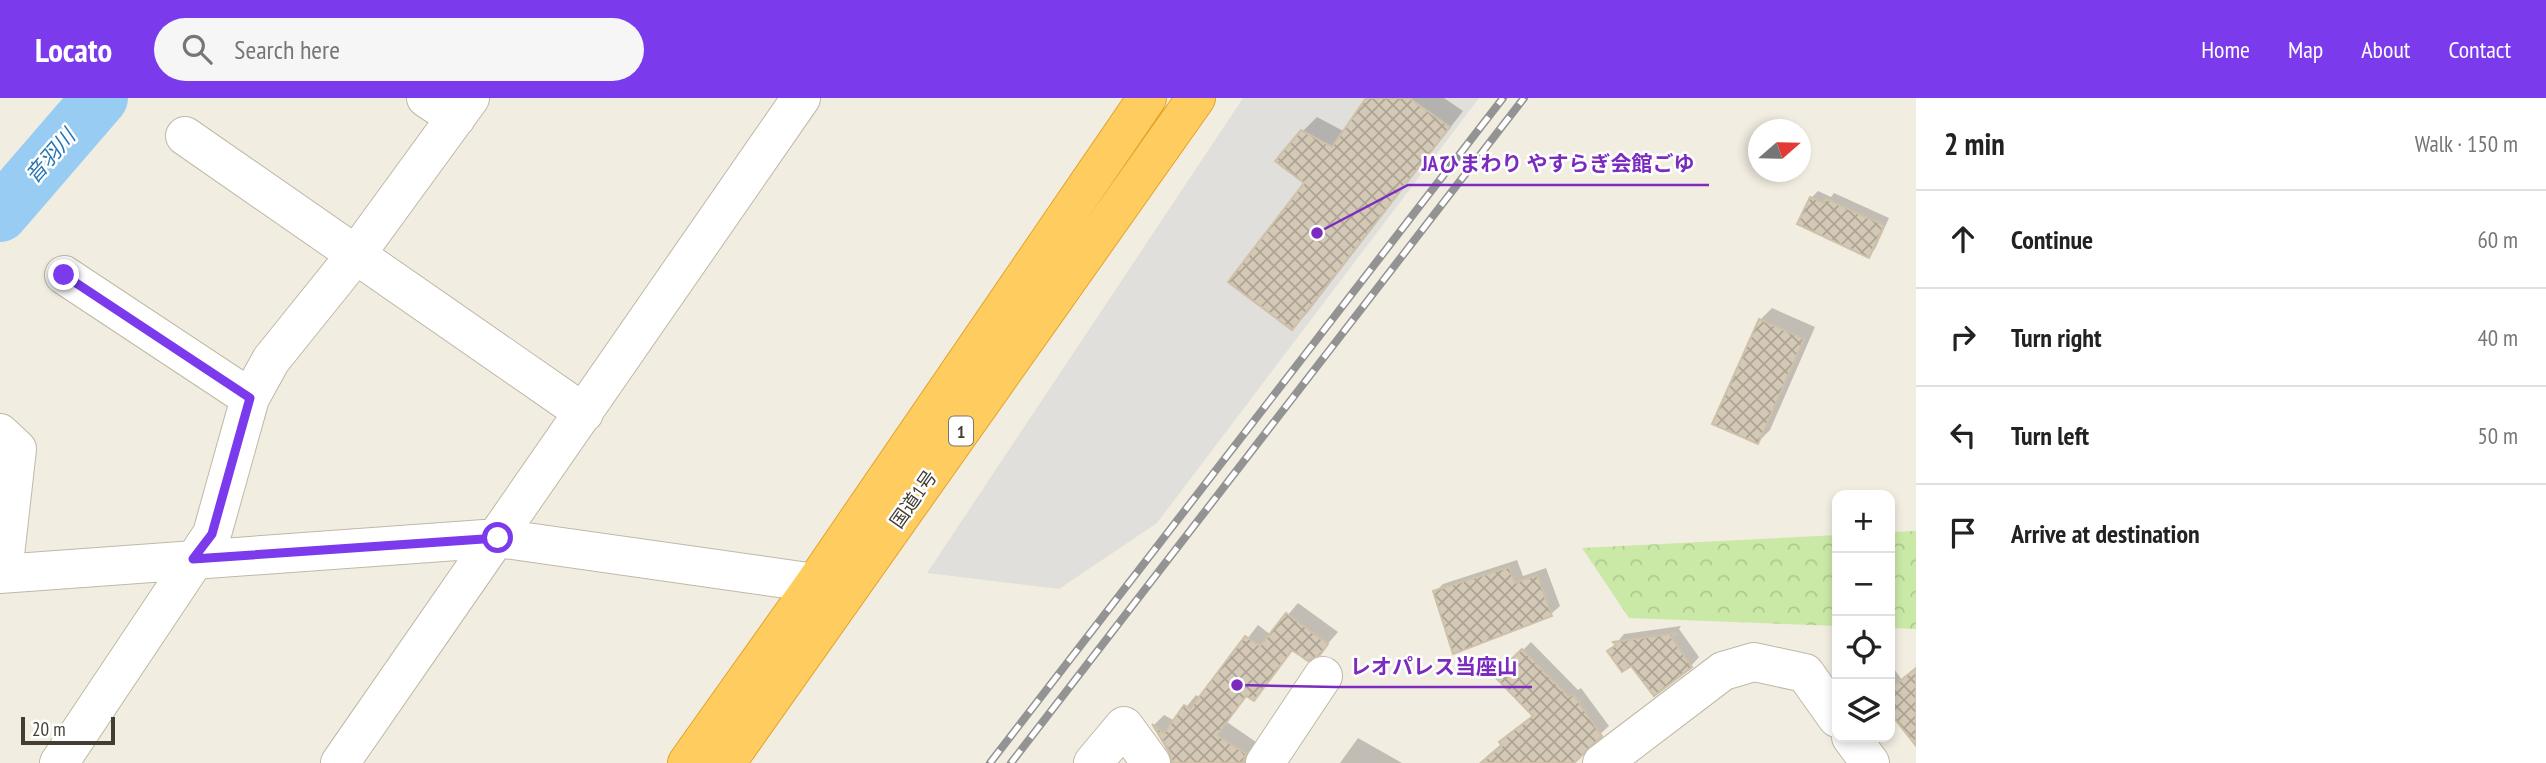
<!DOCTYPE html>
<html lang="en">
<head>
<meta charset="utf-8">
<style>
  :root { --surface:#fff; --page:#f6f6f6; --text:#222; --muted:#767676; --line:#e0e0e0; --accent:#7c3aed }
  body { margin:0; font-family:"PT Sans Narrow","Noto Sans JP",sans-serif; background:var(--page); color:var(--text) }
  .controls { position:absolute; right:21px; bottom:21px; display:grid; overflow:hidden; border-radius:14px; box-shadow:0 4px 10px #0003 }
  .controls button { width:63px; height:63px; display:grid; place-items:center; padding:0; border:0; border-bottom:2px solid var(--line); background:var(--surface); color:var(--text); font:35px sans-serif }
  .compass { position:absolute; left:1748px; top:21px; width:63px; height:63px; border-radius:50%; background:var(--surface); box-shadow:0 4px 10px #0003; rotate:70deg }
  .scale { position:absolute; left:21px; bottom:18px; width:94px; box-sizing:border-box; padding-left:7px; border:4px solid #433d32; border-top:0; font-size:19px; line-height:24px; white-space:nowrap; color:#433d32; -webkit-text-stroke:5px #fff; paint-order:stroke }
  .stop { position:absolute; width:21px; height:21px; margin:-16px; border:5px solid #7c3aed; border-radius:50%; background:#fff }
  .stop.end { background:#7c3aed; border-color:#fff; box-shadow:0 2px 7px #0008 }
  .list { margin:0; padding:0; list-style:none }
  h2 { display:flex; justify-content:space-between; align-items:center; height:91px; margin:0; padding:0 28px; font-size:30px }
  h2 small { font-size:23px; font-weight:400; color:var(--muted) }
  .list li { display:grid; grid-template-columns:46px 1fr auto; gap:21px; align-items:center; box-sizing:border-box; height:98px; padding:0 28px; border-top:2px solid var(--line) }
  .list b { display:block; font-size:26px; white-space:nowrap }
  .list em { font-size:23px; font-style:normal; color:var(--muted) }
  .icon { flex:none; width:38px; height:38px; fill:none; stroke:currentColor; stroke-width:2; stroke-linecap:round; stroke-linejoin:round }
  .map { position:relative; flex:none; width:1916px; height:665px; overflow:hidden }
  header { display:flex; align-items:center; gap:42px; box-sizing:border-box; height:98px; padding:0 35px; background:var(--accent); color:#fff }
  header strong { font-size:33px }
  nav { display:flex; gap:38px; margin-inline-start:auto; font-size:24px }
  .search { width:490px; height:63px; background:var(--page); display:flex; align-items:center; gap:18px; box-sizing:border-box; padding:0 24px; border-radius:38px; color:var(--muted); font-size:26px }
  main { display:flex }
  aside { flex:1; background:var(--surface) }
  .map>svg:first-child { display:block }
  .forest { fill:url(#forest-crowns) }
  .parking { fill:#e1dfdb }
  .shadow { fill:#0003 }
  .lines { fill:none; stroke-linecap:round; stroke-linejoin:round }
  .river { stroke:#99ccf3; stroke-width:56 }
  .building { fill:url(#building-cross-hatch); stroke:#cfc1a9; stroke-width:2 }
  .minor-casing { stroke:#c0b8a7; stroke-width:40 }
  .highway-casing { stroke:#e4a329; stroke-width:40 }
  .minor { stroke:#fff; stroke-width:38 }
  .highway { stroke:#ffcd5f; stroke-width:38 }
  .rail-casing { stroke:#939393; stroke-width:8 }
  .rail { stroke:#fff; stroke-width:5; stroke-dasharray:16; stroke-linecap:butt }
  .route { stroke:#7c3aed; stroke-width:9 }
  .labels { text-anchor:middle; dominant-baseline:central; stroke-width:5; stroke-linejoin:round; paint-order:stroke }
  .shield { fill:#fff; stroke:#7b7770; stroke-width:2 }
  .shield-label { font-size:18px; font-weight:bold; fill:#433d32 }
  .street-label { font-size:19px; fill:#433d32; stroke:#fff }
  .water-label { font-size:21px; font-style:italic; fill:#2775b3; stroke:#fff }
  .leader { fill:none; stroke:#7b2cbf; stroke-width:2.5 }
  .callout-dot { fill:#7b2cbf; stroke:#fff; stroke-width:2.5 }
  .callout-label { font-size:21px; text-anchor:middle; font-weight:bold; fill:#7b2cbf; stroke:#fff; stroke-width:5; stroke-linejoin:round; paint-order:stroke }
</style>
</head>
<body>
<header>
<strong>Locato</strong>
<div class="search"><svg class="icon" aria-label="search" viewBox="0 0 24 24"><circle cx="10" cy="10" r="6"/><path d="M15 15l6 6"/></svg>Search here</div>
<nav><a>Home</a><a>Map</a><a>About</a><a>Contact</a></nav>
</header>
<main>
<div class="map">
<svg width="1916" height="665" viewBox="0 0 1916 665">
  <defs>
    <pattern id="forest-crowns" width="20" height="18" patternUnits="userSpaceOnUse" patternTransform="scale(1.75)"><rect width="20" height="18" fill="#cae9a7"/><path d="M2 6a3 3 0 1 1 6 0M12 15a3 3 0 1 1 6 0" fill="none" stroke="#afc990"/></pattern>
    <pattern id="building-cross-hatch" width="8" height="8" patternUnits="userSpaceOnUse" patternTransform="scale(1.75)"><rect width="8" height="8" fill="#d3c9b6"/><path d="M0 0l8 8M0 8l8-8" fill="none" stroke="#ada495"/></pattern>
  </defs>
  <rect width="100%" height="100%" fill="#f2ede1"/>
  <path class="forest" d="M1916,433v98l-26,-1v-96z
    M1837,437v91l-208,-8 -47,-70z"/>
  <path class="parking" d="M1243,0h236l-322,425 -98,66 -132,-16z"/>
  <path class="shadow" d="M1369,0h75l19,13 -156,202 -15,15 14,-145 -4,-51 15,-15 28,15z
    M1818,93l13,6 3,-4 55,25 -14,31 -6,7 -58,-58z
    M1772,210l43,19 -45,103 -12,12 2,-122z
    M1517,462l6,16 23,-8 14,38 -9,8 -97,38 -19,-60 8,-8z
    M1298,505l40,29 -19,22 -25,-5 -29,38 -12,12 -5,-4 -21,27 29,20 -8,21h-74l-21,-37 11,-11 11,6 21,-26 5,3 57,-73 13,10z
    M1681,528l-2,3 20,28 -8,9 -60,-3 -21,-12 14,-17z
    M1531,544l47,48 3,-2 28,38 -41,37h-89l55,-47 -37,-40z
    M1837,564v12l-5,-7z
    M1916,570v66l-5,3 -21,-27v-38l4,-3 8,11z
    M1358,640l44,25h-62z"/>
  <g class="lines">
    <path class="river" d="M0,116l100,-116"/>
  </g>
  <path class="building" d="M1366,0h43l41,29 -158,203 -64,-48 76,-99 -29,-22 26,-31 31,17z
    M1810,99l14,6 2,-4 58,26 -15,33 -72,-34z
    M1759,221l45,20 -46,105 -46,-20z
    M1509,469l6,16 22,-8 15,41 -99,38 -20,-63z
    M1286,515l42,31 -8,11 -12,6 -16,-11 -38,51 -8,-5 -29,39 29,19 -3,9h-71l-3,-12 -17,-27 12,9 20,-28 6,4 55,-73 15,10z
    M1677,535l-6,4 21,30 -38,29 -23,-30 -9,6 -15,-21 9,-6 -3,-3z
    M1522,551l47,48 4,-3 29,42 -28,27h-93l21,-17 -3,-4 34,-26 -39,-40z
    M1916,570v78l-26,-33v-24z"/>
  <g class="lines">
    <defs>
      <path id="minor" d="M426,0l30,20
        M185,38l399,277
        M64,177l186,123
        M0,335l17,16 -14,124
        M0,476l498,-36 317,45
        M1851,639l19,26
        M59,665l153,-229 38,-136 21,-38 86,-107 113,-155
        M340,665l461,-665
        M1093,665l31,-37 27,37
        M1265,665l58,-87
        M1602,665l121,-92 31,-9 51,11 32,45"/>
      <path id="highway" d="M687,665l128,-180 332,-485
        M726,665l470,-665"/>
    </defs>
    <use href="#minor" class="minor-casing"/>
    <use href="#highway" class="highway-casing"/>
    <use href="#minor" class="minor"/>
    <use href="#highway" class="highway"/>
    <defs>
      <path id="rail" d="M990,665l513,-665
        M1011,665l513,-665"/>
    </defs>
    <use href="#rail" class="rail-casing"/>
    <use href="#rail" class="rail"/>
  </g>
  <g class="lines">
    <path class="route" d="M64,177l186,123 -38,136 -19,25 305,-21"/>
  </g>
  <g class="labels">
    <rect class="shield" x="949" y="318.5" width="24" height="29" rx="5"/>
    <g class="shield-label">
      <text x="961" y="333">1</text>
    </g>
    <g class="street-label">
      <text transform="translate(913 401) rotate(-55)">国道1号</text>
    </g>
    <g class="water-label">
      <text transform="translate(50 58) rotate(-49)">音羽川</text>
    </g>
  </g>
  <path class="leader" d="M1317 135L1408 87H1709M1237 587L1336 589H1532"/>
  <g class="callout-dot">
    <circle cx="1317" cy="135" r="7"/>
    <circle cx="1237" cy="587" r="7"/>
  </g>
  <g class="callout-label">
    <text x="1558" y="73">JAひまわり やすらぎ会館ごゆ</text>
    <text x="1434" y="576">レオパレス当座山</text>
  </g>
</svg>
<div class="controls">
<button>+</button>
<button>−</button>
<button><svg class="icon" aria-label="locate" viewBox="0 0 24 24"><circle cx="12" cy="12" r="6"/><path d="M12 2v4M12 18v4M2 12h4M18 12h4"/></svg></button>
<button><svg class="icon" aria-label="layers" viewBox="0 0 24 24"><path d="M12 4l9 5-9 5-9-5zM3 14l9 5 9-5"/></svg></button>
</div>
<svg class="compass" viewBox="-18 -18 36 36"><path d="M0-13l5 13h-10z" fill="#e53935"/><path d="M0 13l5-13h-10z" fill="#767676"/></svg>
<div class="scale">20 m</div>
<div class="stop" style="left:498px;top:440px"></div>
<div class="stop end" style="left:64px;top:177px"></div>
</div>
<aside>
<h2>2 min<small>Walk · 150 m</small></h2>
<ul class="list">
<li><svg class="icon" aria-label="ahead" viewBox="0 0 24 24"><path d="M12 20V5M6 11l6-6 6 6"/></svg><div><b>Continue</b></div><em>60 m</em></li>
<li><svg class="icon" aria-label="right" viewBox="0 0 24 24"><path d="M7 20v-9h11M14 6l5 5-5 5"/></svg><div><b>Turn right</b></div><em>40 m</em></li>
<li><svg class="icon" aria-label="left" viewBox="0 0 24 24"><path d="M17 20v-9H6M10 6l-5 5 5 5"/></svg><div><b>Turn left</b></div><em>50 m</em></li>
<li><svg class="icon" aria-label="arrive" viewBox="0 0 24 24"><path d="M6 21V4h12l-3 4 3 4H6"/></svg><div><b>Arrive at destination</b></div></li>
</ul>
</aside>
</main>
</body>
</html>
